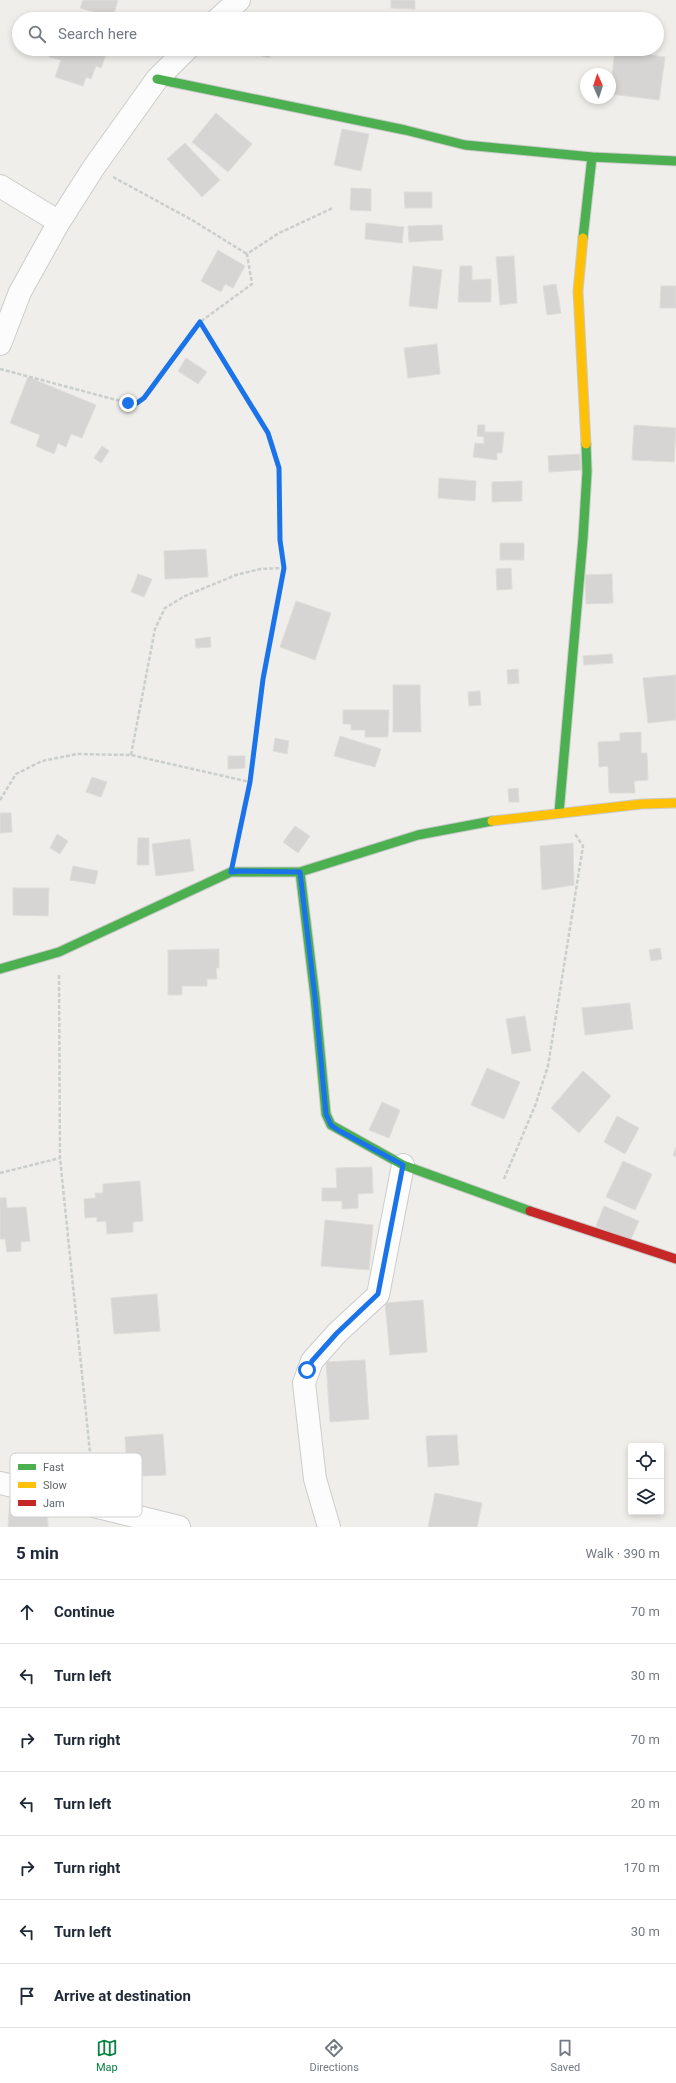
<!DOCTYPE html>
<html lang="en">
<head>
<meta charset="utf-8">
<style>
  :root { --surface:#fff; --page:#f2f2f3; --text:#1f2937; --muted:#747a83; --line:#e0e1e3; --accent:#0b8043 }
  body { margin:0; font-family:Roboto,sans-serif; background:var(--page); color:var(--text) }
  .controls { position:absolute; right:12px; bottom:12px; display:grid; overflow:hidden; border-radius:4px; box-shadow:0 2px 6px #0003 }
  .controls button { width:36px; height:36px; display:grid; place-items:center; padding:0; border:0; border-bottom:1px solid var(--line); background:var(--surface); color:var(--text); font:20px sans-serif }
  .compass { position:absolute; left:580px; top:68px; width:36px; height:36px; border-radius:50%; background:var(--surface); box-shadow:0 2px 6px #0003; rotate:357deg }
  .stop { position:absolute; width:12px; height:12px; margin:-9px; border:3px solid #1a73e8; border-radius:50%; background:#fff }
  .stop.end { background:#1a73e8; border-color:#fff; box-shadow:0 1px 4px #0008 }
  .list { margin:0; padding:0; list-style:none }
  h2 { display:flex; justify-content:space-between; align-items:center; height:52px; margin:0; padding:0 16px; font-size:17px }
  h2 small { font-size:13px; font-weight:400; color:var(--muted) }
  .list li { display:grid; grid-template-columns:26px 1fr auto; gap:12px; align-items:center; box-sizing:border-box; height:64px; padding:0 16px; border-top:1px solid var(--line) }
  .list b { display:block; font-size:15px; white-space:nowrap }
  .list em { font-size:13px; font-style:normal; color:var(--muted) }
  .icon { flex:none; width:22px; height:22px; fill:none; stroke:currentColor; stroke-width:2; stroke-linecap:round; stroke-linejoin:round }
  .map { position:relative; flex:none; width:676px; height:1527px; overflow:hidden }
  .search { position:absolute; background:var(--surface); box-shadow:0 2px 6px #0003; left:12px; right:12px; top:12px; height:44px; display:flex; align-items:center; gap:10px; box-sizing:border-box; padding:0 14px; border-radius:22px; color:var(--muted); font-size:15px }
  .sheet { height:500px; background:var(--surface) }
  nav { display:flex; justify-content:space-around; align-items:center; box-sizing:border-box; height:56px; border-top:1px solid var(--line); background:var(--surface); font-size:11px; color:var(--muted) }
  nav a { display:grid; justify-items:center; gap:2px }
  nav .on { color:var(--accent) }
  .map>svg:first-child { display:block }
  .building { fill:#d6d5d3; stroke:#deddd9 }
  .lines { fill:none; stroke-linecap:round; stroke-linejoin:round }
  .street-casing { stroke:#cbcccc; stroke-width:24 }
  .fast-casing { stroke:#cacacb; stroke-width:11 }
  .slow-casing { stroke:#cacacb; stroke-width:11 }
  .jam-casing { stroke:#cacacb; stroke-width:11 }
  .path { stroke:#cacfcc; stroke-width:2.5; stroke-dasharray:4 2; stroke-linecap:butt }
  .street { stroke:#fdfcfc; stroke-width:22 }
  .fast { stroke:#4caf50; stroke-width:9 }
  .slow { stroke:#ffc107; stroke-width:9 }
  .jam { stroke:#c62828; stroke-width:9 }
  .route { stroke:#1a73e8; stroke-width:5 }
  .key { fill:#fff; stroke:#cfd0d2; stroke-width:1 }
  .key-label { font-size:11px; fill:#5f6368 }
</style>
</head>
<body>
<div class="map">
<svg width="676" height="1527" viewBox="0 0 676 1527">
  <rect width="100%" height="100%" fill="#efeeea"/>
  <path class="building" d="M83,0h35l-5,17 -33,-9z
    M391,0h24v9l-24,-1z
    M435,15l1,4h-9v-3z
    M52,49h56l-7,19 -5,-2 -5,13 -5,-2 -3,9 -28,-9 6,-17 -12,-3z
    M253,49h19l-3,9 -18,-5z
    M615,50l50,7 -6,43 -49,-6z
    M216,113l36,31 -24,28 -36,-30z
    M342,129l27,5 -8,37 -27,-6z
    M185,143l35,37 -18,17 -35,-38z
    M351,188l20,1v22l-21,-1z
    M404,192h28v16h-27z
    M366,223l38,4 -2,16 -37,-4z
    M442,225l1,15 -34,2 -1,-16z
    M218,250l27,16 -12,22 -8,-4 -4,8 -20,-11z
    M514,256l3,47 -17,2 -4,-48z
    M413,266l29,4 -5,39 -28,-3z
    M460,266h12v14l19,-1v23h-33z
    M556,284l5,29 -14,2 -4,-29z
    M661,286h15v22h-16z
    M437,344l3,30 -32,4 -4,-30z
    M186,358l21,14 -9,12 -20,-13z
    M28,377l68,28 -14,33 -11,-4 -5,13 -8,-4 -4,11 -18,-8 4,-11 -30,-12z
    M478,425h7v7h19l-2,21h-5v7l-24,-3 2,-14 9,1v-7l-7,-1z
    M634,425l42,3 -2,34 -42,-2z
    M102,446l7,5 -8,12 -7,-5z
    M580,454l1,16 -32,2 -1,-16z
    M439,478l37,3 -1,20 -37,-3z
    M522,481v20l-30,1v-20z
    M500,543h24v17h-24z
    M206,549l2,28 -43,2 -1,-28z
    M511,568l1,21 -15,1 -1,-21z
    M138,574l14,5 -8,18 -13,-5z
    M612,574l1,29 -27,1 -1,-29z
    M296,601l35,12 -16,47 -35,-13z
    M210,637l1,10 -15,1 -1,-9z
    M612,654l1,9 -29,2 -1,-9z
    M518,669l1,14 -11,1 -1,-14z
    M676,675v45l-28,3 -5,-45z
    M393,685h27l1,47h-28z
    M480,691l1,14 -12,1 -1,-14z
    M343,710h46l-1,27h-23v-7h-14v-6h-8z
    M641,732v21h6l1,27 -14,1 1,12h-26l-1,-27 -9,1 -1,-25 22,-1v-8z
    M340,736l41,13 -6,18 -41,-11z
    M275,738l14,3 -2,13 -14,-3z
    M228,756h17v12l-17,1z
    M92,777l15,5 -6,15 -15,-5z
    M518,788l1,14h-10l-1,-13z
    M0,813h11l1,19 -12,1z
    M295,826l15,10 -12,17 -15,-11z
    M57,834l11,7 -8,13 -10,-6z
    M138,838h11v27h-12z
    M190,839l4,32 -38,5 -4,-32z
    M573,843l1,42 -32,5 -2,-44z
    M73,866l25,5 -3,13 -25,-4z
    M13,888h36l-1,28 -35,-1z
    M660,948l2,11 -11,2 -2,-11z
    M219,949v19h-3l1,11h-10v7h-25v9h-14v-45z
    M630,1003l3,26 -48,6 -3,-27z
    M525,1016l6,35 -19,3 -6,-35z
    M487,1068l33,14 -16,37 -33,-14z
    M583,1071l28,25 -32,37 -28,-25z
    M382,1102l18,8 -11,28 -20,-8z
    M617,1116l22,12 -14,26 -21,-12z
    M676,1147v10l-3,-2z
    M623,1161l29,13 -17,36 -29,-13z
    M372,1167l1,26 -15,1v14l-16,1v-8h-20v-13h15l-1,-20z
    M140,1181l3,40 -10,1v10l-26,2 -1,-13 -9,1v-5l-12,1 -1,-19 12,-1 -1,-5h8v-9z
    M0,1198h6l1,10 19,-1 4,34 -9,1v9l-14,1 -2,-13h-5z
    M604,1206l35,15 -9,20 -34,-15z
    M325,1220l48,5 -4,45 -48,-4z
    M157,1294l3,37 -46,3 -3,-36z
    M423,1300l4,52 -37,3 -5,-52z
    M365,1360l4,59 -39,3 -4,-60z
    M163,1434l3,41 -23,1 -1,-12 -15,1 -2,-28z
    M457,1435l2,30 -31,2 -2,-31z
    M435,1493l47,10 -5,24h-49z
    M47,1499l1,28h-40l2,-27z"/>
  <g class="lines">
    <defs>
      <path id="street" d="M218,19l21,-19
        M0,186l59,36
        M0,344l20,-52 39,-70 35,-55 63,-88 30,-30
        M0,1483l179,44
        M329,1527l-14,-48 -11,-96 8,-22 25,-28 41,-38 25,-130"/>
      <path id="fast" d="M157,79l248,51 60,15 127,12 84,4
        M583,238l9,-81
        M559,813l24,-275 4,-66 -1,-28
        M300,872l15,125 11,117 5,11 72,40 127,46
        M0,969l59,-17 172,-80h69l118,-37 74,-14"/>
      <path id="slow" d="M583,238l-5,53 8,153
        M492,821l150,-17 34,-1"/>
      <path id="jam" d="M530,1211l146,48"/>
    </defs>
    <use href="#street" class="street-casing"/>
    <use href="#fast" class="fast-casing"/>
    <use href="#slow" class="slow-casing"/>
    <use href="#jam" class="jam-casing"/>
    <path class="path" d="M113,177l79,43 55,34
      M200,322l68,111 11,35 1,72 4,28 -21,111 -13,103 -14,66
      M0,369l128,34h9l7,-5 56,-76 52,-38 -5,-30 32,-21 54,-25
      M131,755l24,-126 10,-21 20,-12 51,-21 24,-6 24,-1
      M0,800l16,-26 26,-13 35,-7 54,1 119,27
      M59,975l1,183 33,324
      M0,1173l60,-15
      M504,1179l31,-73 13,-40 35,-220 -8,-12"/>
    <use href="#street" class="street"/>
    <use href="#fast" class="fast"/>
    <use href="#slow" class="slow"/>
    <use href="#jam" class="jam"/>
  </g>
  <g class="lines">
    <path class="route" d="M128,403h9l7,-5 56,-76 68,111 11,35 1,72 4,28 -21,111 -13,103 -19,90 9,-1 60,1 15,125 11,117 5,11 7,5 65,35 -25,129 -41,39 -25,28 -5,9"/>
  </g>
  <rect x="10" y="1453" width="132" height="64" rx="6" class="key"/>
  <rect x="18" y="1464" width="18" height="6" fill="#4caf50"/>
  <rect x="18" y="1482" width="18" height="6" fill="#ffc107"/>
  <rect x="18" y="1500" width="18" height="6" fill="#c62828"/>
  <g class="key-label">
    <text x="43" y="1471">Fast</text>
    <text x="43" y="1489">Slow</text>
    <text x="43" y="1507">Jam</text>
  </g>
</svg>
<div class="controls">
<button><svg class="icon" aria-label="locate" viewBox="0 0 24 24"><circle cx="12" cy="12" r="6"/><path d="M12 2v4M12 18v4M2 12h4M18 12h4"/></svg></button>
<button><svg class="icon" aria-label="layers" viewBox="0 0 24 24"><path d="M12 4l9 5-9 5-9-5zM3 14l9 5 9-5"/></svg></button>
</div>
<svg class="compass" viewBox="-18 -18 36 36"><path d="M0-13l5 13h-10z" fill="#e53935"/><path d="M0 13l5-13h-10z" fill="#747a83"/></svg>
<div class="stop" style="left:307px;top:1370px"></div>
<div class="stop end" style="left:128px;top:403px"></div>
<div class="search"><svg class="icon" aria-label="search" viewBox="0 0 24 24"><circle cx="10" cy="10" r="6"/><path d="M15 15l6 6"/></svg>Search here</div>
</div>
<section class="sheet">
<h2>5 min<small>Walk · 390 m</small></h2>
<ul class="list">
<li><svg class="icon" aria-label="ahead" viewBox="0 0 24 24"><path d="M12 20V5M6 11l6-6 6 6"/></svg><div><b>Continue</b></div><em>70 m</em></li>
<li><svg class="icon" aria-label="left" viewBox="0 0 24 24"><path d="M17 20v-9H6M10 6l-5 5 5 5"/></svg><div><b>Turn left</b></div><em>30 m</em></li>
<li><svg class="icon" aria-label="right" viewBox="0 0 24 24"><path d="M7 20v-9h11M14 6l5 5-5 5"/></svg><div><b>Turn right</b></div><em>70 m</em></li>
<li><svg class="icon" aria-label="left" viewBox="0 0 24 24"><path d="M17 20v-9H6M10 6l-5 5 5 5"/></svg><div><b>Turn left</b></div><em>20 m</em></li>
<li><svg class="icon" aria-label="right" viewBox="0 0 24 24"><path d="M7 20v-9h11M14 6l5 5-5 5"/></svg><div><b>Turn right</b></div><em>170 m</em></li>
<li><svg class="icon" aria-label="left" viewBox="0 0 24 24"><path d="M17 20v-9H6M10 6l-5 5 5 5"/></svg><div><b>Turn left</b></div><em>30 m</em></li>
<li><svg class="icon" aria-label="arrive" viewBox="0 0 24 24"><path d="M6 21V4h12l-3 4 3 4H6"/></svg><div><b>Arrive at destination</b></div></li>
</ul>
</section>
<nav>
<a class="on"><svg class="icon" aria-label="map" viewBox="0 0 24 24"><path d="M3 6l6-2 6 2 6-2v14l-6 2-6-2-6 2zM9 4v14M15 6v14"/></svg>Map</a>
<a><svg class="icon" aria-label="directions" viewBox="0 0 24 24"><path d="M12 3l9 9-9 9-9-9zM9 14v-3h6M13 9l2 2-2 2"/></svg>Directions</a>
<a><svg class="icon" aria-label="saved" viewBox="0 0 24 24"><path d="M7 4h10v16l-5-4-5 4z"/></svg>Saved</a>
</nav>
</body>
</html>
